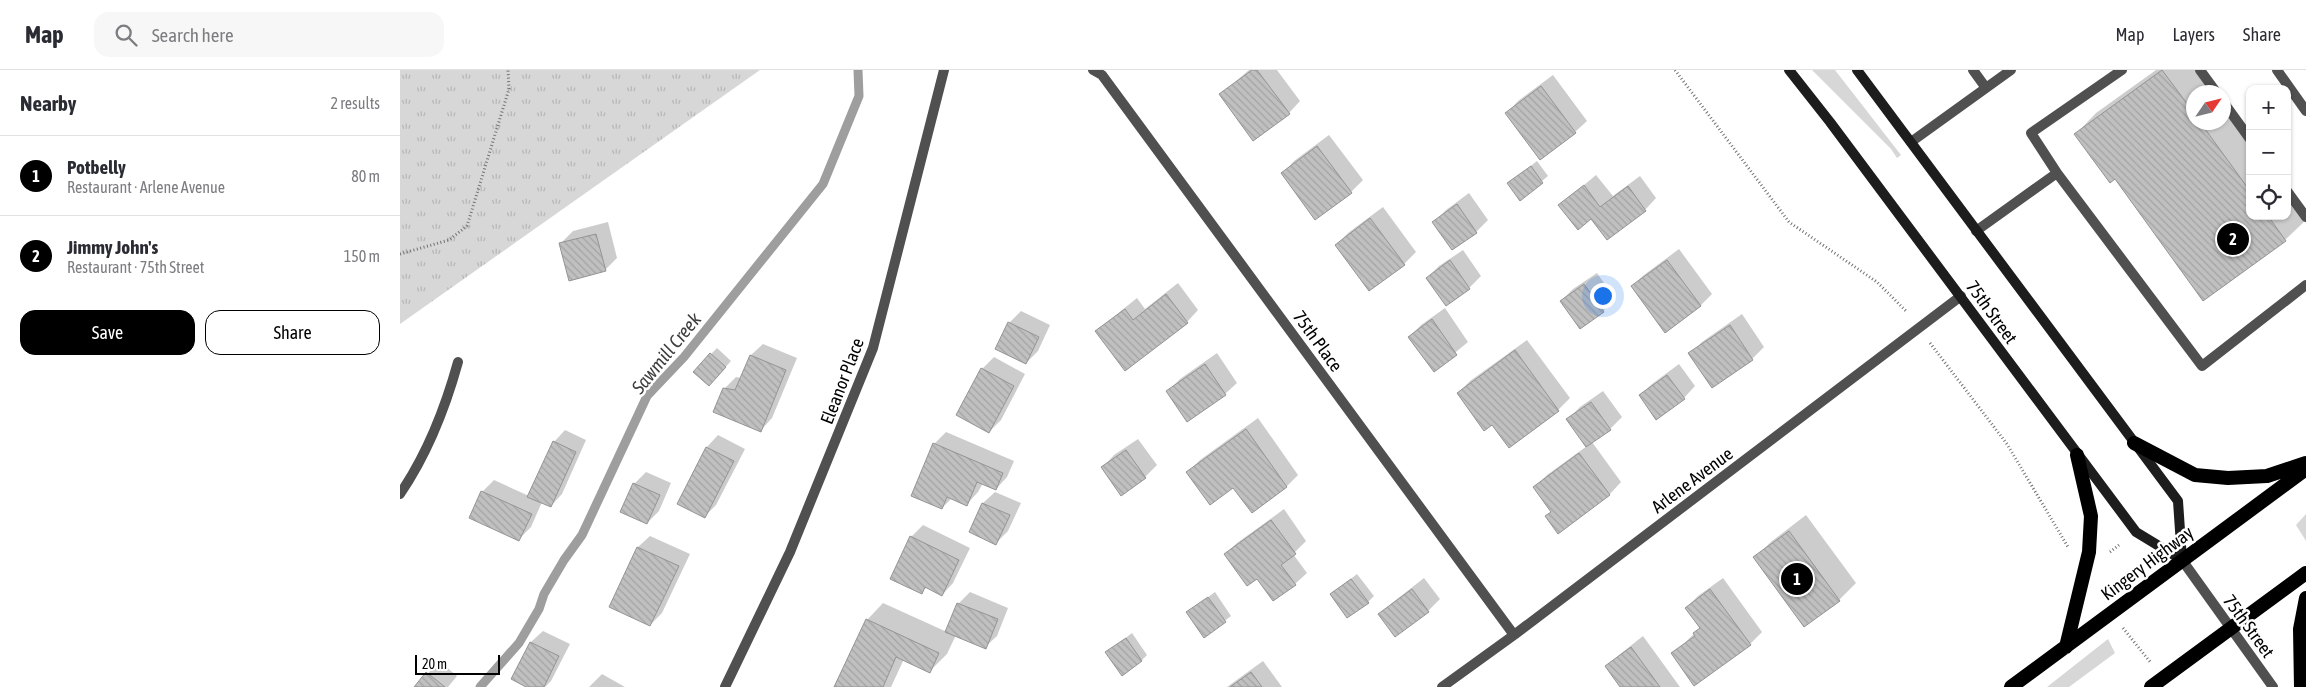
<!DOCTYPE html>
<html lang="en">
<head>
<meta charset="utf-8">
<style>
  :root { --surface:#fff; --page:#f7f7f7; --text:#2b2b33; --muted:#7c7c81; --line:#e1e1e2; --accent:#000 }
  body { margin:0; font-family:"Asap Condensed",sans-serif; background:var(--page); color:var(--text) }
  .controls { position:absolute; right:15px; top:15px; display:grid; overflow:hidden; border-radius:10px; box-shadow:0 1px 4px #0004 }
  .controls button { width:45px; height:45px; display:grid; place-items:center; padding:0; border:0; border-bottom:1px solid var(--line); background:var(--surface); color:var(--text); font:25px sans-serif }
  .compass { position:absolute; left:1786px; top:15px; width:45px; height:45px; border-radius:50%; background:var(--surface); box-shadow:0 1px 4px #0004; rotate:55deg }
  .scale { position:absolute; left:15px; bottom:12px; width:85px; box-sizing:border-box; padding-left:5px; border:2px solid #000; border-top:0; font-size:14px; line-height:18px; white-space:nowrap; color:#000; -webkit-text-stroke:4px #fff; paint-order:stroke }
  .you { position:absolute; left:1202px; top:225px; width:18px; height:18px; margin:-12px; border:4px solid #fff; border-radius:50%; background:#1a73e8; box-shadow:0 0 0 8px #1a73e833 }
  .badge { display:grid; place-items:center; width:32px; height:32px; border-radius:50%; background:var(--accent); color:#fff; font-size:16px; font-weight:700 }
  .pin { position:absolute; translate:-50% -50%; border:2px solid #fff; box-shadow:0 1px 5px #0006 }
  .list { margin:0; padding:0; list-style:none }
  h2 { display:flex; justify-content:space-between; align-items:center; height:65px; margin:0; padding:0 20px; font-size:21px }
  h2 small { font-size:16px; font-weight:400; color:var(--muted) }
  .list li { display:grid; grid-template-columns:32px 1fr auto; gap:15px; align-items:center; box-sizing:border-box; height:80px; padding:0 20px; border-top:1px solid var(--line) }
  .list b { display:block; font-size:19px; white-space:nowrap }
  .list p { margin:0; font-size:16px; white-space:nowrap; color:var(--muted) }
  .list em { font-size:16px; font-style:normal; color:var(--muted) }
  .actions { display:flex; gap:10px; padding:15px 20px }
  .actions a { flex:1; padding:11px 0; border:1px solid var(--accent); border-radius:15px; text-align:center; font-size:18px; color:var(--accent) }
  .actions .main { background:var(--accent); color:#fff }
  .icon { flex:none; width:28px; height:28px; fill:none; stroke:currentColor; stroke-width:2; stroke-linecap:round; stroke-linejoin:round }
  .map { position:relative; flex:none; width:1906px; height:617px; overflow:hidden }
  header { display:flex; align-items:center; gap:30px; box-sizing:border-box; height:70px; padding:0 25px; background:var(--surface); border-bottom:1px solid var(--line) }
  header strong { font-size:24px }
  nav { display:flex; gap:28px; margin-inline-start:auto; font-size:18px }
  .search { width:350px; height:45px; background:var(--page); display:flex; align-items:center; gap:12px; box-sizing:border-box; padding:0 18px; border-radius:15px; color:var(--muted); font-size:19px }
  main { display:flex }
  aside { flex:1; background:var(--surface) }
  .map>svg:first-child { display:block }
  .green { fill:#d7d7d7 }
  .park { fill:url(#park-tufts) }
  .shadow { fill:#0003 }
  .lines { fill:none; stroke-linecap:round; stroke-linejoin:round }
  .stream { stroke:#9e9e9e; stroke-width:9 }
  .building { fill:url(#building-back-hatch); stroke:#949494 }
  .path { stroke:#727272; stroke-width:3; stroke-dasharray:1 2.5; stroke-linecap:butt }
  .service { stroke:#505050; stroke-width:10 }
  .minor { stroke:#505050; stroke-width:10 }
  .tertiary { stroke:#505050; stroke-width:10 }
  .secondary { stroke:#1d1d1d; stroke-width:10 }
  .trunk { stroke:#000; stroke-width:14 }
  .labels { text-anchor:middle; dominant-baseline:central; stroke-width:5; stroke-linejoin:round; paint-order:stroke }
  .street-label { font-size:18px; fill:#000; stroke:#fff }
  .water-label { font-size:19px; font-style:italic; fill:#3f3f3f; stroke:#fff }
</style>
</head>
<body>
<header>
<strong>Map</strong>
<div class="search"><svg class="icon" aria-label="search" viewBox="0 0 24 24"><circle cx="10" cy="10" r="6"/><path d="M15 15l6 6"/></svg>Search here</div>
<nav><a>Map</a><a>Layers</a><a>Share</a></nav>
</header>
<main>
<aside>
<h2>Nearby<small>2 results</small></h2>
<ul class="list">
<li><span class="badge">1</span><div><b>Potbelly</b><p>Restaurant · Arlene Avenue</p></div><em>80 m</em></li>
<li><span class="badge">2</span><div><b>Jimmy John's</b><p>Restaurant · 75th Street</p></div><em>150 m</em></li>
</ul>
<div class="actions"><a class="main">Save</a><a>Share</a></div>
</aside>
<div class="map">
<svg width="1906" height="617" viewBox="0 0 1906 617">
  <defs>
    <pattern id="park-tufts" width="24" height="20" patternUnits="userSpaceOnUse" patternTransform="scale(1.25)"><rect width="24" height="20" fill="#d7d7d7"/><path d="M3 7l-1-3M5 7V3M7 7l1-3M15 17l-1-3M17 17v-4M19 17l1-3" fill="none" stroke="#b7b7b7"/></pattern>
    <pattern id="building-back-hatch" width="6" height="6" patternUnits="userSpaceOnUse" patternTransform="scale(1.25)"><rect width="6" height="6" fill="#c0c0c0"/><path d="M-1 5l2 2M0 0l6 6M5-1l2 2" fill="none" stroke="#a3a3a3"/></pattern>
  </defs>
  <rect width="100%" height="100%" fill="#fff"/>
  <path class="green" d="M1412,0h23l66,85 -4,3 -6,-9z
    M1906,444v27l-10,-16z
    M1708,569l7,14 -46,34h-22z"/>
  <path class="park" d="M0,0h360l-360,254z"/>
  <path class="shadow" d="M849,0h28l23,31 -11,12 -68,-19z
    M1756,0h42l16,22h-20v30h30v-16l26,36v74h37v-22l19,26 -21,20 -209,-106 20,-21z
    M1153,5l34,46 -12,11 -68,-19 11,-12z
    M929,65l34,45 -12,12 -68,-19 11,-12z
    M1137,91l11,15 -28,23 -11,-16z
    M1196,105l17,21 27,-20 16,22 -11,12 -54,8 -31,-13z
    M1069,123l19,27 -12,12 -23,17 -19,-27 12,-12z
    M983,137l33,45 -12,12 -68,-19 12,-12z
    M208,152l9,36 -12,12 -44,-27 12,-12z
    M1279,179l33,45 -12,12 -68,-20 12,-11z
    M1063,180l18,26 -12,12 -23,16 -19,-26 12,-12z
    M1197,203l18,26 -12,12 -42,-10 12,-12z
    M778,213l20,27 -11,12 -91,9 41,-33 8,11z
    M1045,238l23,34 -34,28 -25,-33 12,-12z
    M621,241l29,14 -12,26 -12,12 -29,-15 12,-25z
    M1342,244l22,33 -12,12 -62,-5 12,-12z
    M1127,270l43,58 -12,12 -49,36 -17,-23 -34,-30 12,-12z
    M363,274l34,14 -25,60 -11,12 -37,-41 12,-12 5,1 10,-23z
    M317,278l14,13 -16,18 -4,-25z
    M817,283l20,30 -12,11 -57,-3 12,-12z
    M594,287l31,17 -24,46 -12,12 -7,-63z
    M1279,294l16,22 -11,12 -44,-3 12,-11z
    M1203,321l19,26 -12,12 -18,13 29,40 -11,12 -51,38 -12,-16 5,-5 -17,-24 12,-12 40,-29 -19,-27 12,-12z
    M858,348l40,57 -12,12 -53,-1 -45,-14 12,-12z
    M165,360l21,10 -24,54 -11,12 -9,-4 -11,25 -12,12 -37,-47 12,-12 35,16 25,-54z
    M546,362l68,29 -7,16 -11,12 -13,-6 -5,9 -11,12 -15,-6 -10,10 -8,-64z
    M318,365l27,14 -29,56 -12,12 -26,-14 29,-56z
    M738,369l19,26 -12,12 -42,-10 11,-12z
    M246,402l25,11 -12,28 -12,12 -13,-39z
    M595,422l26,11 -13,28 -12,12 -26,-11 13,-29z
    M884,439l22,32 -13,13 14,19 -12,11 -70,-30 12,-11z
    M1406,445l50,68 -17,17 -34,25 -50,-68 17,-16z
    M523,455l47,23 -17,35 -11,12 -15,-8 -6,6 -10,-56z
    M250,466l40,18 -28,59 -12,12 -39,-19 27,-59z
    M957,504l17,22 -6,6 -37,-8z
    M1024,508l16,21 -12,12 -32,24 -16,-21 12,-11z
    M1323,508l39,54 -12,12 -55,40 -22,-30 28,-27 -15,-19 12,-12z
    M570,522l38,16 -11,28 -12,11 -29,-12 -9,19 -17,17 -26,-12 -13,28h-55l31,-67 16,-17 64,29 11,-28z
    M815,522l16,24 -26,20 -17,-24z
    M143,561l27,13 -19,37 -6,6h-17l-16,-8 19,-37z
    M732,563l15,22 -5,5 -35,-8z
    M1243,566l37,51h-60l-13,-21 12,-11z
    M39,591l18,15 -9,11h-32z
    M863,591l19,26h-55z
    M202,604l23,13h-36z"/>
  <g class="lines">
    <path class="stream" d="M80,617l39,-44 20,-34 5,-15 20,-34 18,-25 65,-139 37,-39 139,-173 36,-88 -1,-26"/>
  </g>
  <path class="building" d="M852,0h5l33,44 -37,27 -34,-47z
    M1762,0l32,43v9h6l50,69v25h18l18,25 -83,60 -88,-122 -5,4 -36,-49z
    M1141,16l35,47 -36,27 -35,-47z
    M917,76l35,47 -37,27 -34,-47z
    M1131,96l12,17 -23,18 -13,-18z
    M1184,115l16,22 28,-21 18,25 -39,29 -16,-21 -13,11 -20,-25z
    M1057,134l20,29 -25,17 -20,-28z
    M970,148l35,47 -36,26 -34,-46z
    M196,164l10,37 -37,10 -10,-38z
    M1050,190l20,29 -24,17 -20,-28z
    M1267,190l34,46 -36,27 -34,-47z
    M1184,214l20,28 -24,17 -20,-28z
    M766,224l22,29 -63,48 -30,-40 30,-22 8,11z
    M1032,249l25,36 -23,17 -26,-35z
    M608,252l31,15 -13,27 -31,-15z
    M1330,255l23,35 -41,28 -24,-35z
    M1115,280l44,61 -50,37 -17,-23 -8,6 -27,-38z
    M310,283l16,14 -17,19 -16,-14z
    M350,285l36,15 -25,62 -48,-20 10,-24 12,2z
    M805,294l21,31 -39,27 -21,-31z
    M581,298l33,18 -25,47 -33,-18z
    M1267,305l18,24 -29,21 -17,-25z
    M1191,332l20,28 -25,17 -20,-28z
    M846,359l41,58 -35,26 -19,-25 -23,17 -24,-33z
    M153,371l23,11 -25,55 -24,-10z
    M533,373l70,30 -7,17 -19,-8 -10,24 -20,-9 -5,12 -31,-13z
    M306,377l28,14 -29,57 -28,-14z
    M726,380l20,28 -25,18 -20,-29z
    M1179,383l31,42 -52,39 -13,-18 6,-4 -18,-25z
    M233,413l27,12 -13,29 -27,-12z
    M81,421l51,23 -13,27 -50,-23z
    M582,433l28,12 -14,30 -27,-13z
    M871,450l25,34 -15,11 15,20 -23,16 -16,-22 -10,7 -23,-32z
    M1389,461l51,70 -36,26 -51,-70z
    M510,466l49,24 -17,36 -17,-9 -3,7 -32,-15z
    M237,477l42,19 -29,60 -41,-19z
    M951,509l18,24 -22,15 -17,-24z
    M1012,519l17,23 -34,25 -17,-23z
    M1310,519l41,56 -57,41 -23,-33 24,-17 -2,-3 7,-5 -15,-20z
    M808,527l18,25 -22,16 -18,-26z
    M557,533l41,16 -12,30 -41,-17z
    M466,549l73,34 -9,20 -34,-16 -13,30h-49z
    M726,568l16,23 -20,15 -17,-24z
    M130,572l29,14 -15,31h-18l-15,-8z
    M1231,577l29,40h-40l-15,-21z
    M26,602l19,15h-31z
    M851,602l11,15h-32z"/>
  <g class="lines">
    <path class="path" d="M1275,0l114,152 88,60 30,30
      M0,184l49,-14 18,-14 42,-137 -1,-19
      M1530,273l77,101 61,103
      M1710,482l9,-7
      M1723,558l28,35"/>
    <path class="service" d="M1573,0l13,18
      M1800,0l16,22
      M1877,0l29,41
      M1824,33l26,36
      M1511,72l100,-72
      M1657,103l145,193 104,-81
      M1887,121l19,26
      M1576,161l81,-58 -26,-40 91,-63"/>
    <path class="minor" d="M693,0l9,5 412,560
      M0,424c28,-41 45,-85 58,-132
      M325,617l65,-135 83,-204 71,-278
      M1042,617l72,-52 447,-339"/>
    <path class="tertiary" d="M1782,490l91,127"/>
    <path class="secondary" d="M1389,0l41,52 306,410 46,28
      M1457,0l321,431 4,59"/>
    <path class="trunk" d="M1734,373l61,32 33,3 39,-2 39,-13
      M1666,577l23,-95 2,-36 -14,-61
      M1611,617l295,-218
      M1751,617l155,-114
      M1901,617l-1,-58 6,-31"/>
  </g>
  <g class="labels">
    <g class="street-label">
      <text transform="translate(1592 242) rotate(54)">75th Street</text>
      <text transform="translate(918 271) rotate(54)">75th Place</text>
      <text transform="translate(442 311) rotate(-69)">Eleanor Place</text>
      <text transform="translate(1292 410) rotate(-37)">Arlene Avenue</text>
      <text transform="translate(1747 493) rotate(-37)">Kingery Highway</text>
      <text transform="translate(1849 556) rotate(54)">75th Street</text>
    </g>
    <g class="water-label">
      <text transform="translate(266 283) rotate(-51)">Sawmill Creek</text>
    </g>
  </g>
</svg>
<div class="controls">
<button>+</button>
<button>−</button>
<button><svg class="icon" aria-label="locate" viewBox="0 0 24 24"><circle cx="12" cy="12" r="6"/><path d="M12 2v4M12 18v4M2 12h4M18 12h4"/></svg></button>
</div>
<svg class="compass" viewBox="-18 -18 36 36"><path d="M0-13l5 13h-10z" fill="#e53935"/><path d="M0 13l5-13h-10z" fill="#7c7c81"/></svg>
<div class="scale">20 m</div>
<div class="you"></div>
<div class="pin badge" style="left:1397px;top:509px">1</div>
<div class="pin badge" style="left:1833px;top:169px">2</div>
</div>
</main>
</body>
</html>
